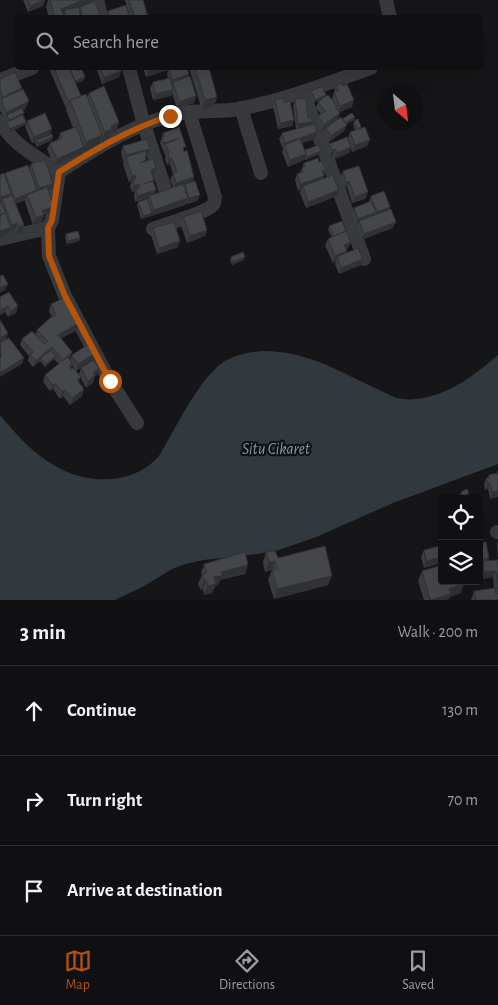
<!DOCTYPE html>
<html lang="en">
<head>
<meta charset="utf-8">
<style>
  :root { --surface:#101012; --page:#1e1e20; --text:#f1f3f6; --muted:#9c9d9f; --line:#303032; --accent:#b45309 }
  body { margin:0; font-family:"Alegreya Sans",sans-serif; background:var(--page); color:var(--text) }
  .controls { position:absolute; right:15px; bottom:15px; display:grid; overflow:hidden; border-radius:5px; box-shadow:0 5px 20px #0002 }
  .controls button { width:45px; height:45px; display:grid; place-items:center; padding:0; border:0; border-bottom:1px solid var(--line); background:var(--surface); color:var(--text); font:25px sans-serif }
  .compass { position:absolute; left:378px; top:85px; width:45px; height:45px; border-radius:50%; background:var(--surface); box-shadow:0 5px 20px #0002; rotate:152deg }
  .stop { position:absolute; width:15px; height:15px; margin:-11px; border:4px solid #b45309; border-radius:50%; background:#fff }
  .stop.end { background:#b45309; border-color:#fff; box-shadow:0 1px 5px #0008 }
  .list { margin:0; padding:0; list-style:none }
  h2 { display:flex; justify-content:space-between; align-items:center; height:65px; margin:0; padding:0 20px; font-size:21px }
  h2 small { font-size:16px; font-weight:400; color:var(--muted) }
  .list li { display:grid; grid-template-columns:32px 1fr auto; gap:15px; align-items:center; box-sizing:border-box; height:90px; padding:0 20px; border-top:1px solid var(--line) }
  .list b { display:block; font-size:19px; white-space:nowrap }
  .list em { font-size:16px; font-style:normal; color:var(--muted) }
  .icon { flex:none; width:28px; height:28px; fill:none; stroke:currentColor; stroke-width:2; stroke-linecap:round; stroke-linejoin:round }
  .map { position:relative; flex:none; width:498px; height:600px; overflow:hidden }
  .search { position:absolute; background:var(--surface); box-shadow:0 5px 20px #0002; left:15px; right:15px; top:15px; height:55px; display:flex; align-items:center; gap:12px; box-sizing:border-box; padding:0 18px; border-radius:5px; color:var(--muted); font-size:19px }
  .sheet { height:335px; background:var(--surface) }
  nav { display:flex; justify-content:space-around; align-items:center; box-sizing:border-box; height:70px; border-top:1px solid var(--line); background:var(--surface); font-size:14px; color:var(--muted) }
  nav a { display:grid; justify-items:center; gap:2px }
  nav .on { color:var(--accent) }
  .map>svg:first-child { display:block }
  .water { fill:#31393f }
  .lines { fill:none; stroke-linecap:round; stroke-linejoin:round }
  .minor { stroke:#38393c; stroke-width:14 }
  .wall { fill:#3b3c40; fill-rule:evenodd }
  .shaded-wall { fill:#303134 }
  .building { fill:#45464a; stroke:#303134 }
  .route { stroke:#b45309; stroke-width:6 }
  .labels { text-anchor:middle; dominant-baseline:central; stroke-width:4.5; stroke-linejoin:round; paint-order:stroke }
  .water-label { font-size:16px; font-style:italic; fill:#859cad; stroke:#111113 }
</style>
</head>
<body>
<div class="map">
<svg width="498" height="600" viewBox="0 0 498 600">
  <rect width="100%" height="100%" fill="#161618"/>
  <path class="water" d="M263,351c34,0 61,12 91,27 14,7 28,13 42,20 38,8 76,-20 102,-43v109l-105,39 -77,34 -37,13 -22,4 -53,6 -19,4 -13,5 -28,17 -29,14h-115v-185c16,19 34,40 57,52 32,18 77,18 102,-11 16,-26 43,-85 70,-97 10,-5 22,-7 34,-8z"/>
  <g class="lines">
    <path class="minor" d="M97,0l5,18
      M386,0l4,18
      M129,68l15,57 22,67
      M0,80l32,-12
      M303,92l61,167
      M241,108l20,65
      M0,121c12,24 38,36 59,51
      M153,229c12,-5 53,-16 60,-24 2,-3 1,-4 2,-8l-26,-85
      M0,239l48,-11
      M137,423l-27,-42 -45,-85 -16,-40 -1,-28 4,-8 7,-48c31,-20 62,-40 97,-52 11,-3 23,-7 34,-8 17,-2 33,0 49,-3 46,-9 89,-26 132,-41
      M497,532h1"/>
  </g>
  <path class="wall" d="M23,0h22l-2,6 -15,6z
    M48,0h46v2l7,16h-52l-3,-12 2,-5z
    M125,0h18l5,18h-18z
    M108,11l22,7h-24z
    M52,68h17l1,1v-1l7,3 7,9 -9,4 6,12 6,1 2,-4 30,29 -3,10 -6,2 -1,5 -8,3v-2l-2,5 -16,6 -1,2 -28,13 -7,-17 3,-6 8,-3 2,-7 13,-5 -7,-18 1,-3 -1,1 -16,-37z
    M96,68h24l1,3 -2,6 -17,7z
    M143,68h44l1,9 6,26 -17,5 -5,-15 -1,3 -18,4 -3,-12 3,-6 15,-4 -1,-3 1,-5 -22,7z
    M189,68h20l8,29 -3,9 -12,4z
    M0,79l22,11 4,18 -4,2 1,6 3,6 -1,3 -16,7 -3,-6 2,-4 -2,-4v-1l-1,1 -5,-7z
    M336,85l16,22 -13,5 1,1 -3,7 18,-3 -1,3 -8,4 -2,7 -15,11 -6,-8 2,-5 -3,2 -6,-8 2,-7 3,-2 -5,-6 2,-6 4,-3 -9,4 -3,-9 1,-3 15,4v2l6,2z
    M295,99l13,19 3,7 6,7 -2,7 -13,4 3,7 16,1 -1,3 -15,6v-2l-1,2 -16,7 -6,-15 1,-3 -4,-10 3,-6 14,-4 -3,-23z
    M275,100l9,2 10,18 -2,6 -14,3 -5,-23z
    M27,121l23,13 2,6 -15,7 -2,-4 1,-1 -4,1 -7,-16z
    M354,121l7,6v1l6,18 -15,6 -1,-4 -2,5 -15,6 -1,-4 -4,2 -2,-7 2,-6 19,-6 2,-6 5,-2 -2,-6z
    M163,133l21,18 13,50 -10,3 -1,-2 -1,3 -34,11v-1v1l-10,3 -4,-14 1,-3 9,-2 1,-2 -13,4 -1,-7 1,-4 -3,1 -2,-6 2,-5 -3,1 -6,-18 1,-3 -1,1 -2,-10 2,-6 27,3 -2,6h-2l-1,7 11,6 -2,7h-2l4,15 -1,4 18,-7 -3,-7 3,-6 -3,-10 -3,1 -2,-6 1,-2 -6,-14z
    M319,162l7,8 -3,9 14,17 -31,12 -6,-15 1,-3 -3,1 -3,-11 2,-6 3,-1 4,-10z
    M31,164l20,26 -3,1 6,15 -2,7 -8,2 -2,7 -9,3 -8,-23v-2l-10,4 9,21 -2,7 -6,2 -1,-5 -5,2v-1l-1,3 -9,4v-62h4l1,-2 24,-4z
    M343,171l25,21 -3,7 -13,4 -5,-16 -3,1 -4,-10z
    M371,196l19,13 3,19 -32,12 -4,-13v-2l-1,1 -4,-12 2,-6 15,-6z
    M183,217l24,13 -2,6 -18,7 -7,-20z
    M329,226l22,16 -3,6 -2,1v4l15,12 -22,9 -4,-10 1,-3 -3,2 -8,-18 3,-6 4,-2 -4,-7z
    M153,228l25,19 -21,7 -6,-19z
    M66,234l14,4 -1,3 -12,3 -2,-7z
    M231,257l13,3 -12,5 -2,-5z
    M0,297l16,16 -8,4 -3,-5 -5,3z
    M51,304l28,19 -2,7 -16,8 11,14 -2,6 -1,1 1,2 2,-6 24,-2 -3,6 -17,12 3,3 2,-6 16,7 -2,1 -2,7 -7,5 -6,-11 -1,5 5,7 -2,7 -12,9 -7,-9 -3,3 -7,-10 -3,2 -7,-9 2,-7 14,-11 -5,-5 -9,8 -5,-6 -7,6 -5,-6 1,-5 -9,-11 2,-6 13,-4 2,-5 15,-13 -3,-6zM72,365l3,5 -4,-2z
    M498,470v27l-8,2 -2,-10 -3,1 -1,-5 2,-7h2l1,-3 8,-2z
    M461,492l7,4 -7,3 -1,-4z
    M498,540v60h-27l3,-9 20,-3 -1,-11 -11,2 -1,-13h-2v-23l9,17h10l-1,-16z
    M424,550l18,1v10l-1,2 -17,5 -3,-11z
    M266,552l12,6 50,27 -54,14 -6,-19 4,-10 -7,2 -2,-10z
    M204,564l41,10 -25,6 -2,5 -3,1 -3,7 -8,2 -1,-6 -2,1 -3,-6 4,-9 -1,-2z
    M422,571l39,22 -11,4 -2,3h-24l-6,-19z"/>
  <path class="shaded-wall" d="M44,0h1l-2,6 -15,6 2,-6z
    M83,0h11l-1,4 -13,3 -1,3h-14l-2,6 -2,-7z
    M159,68h16l-6,1 -1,1 -22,7 2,-6z
    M121,71l-2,6 -17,7 2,-7z
    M189,74l-2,6 -14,2 -1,3 -2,1 2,-6z
    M85,77l-1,3 -10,4 1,-3z
    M22,88l-2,7 -18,5 1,-3z
    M173,90l-2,6 -18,4 2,-6z
    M326,95l-1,3 -12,5 2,-3z
    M196,96l-2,7 -17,5 2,-6z
    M217,97l-3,9 -12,4 3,-10z
    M70,100l-3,7 -1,1 2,-7z
    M354,100l-2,7 -15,6 3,-7z
    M29,101l-3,7 -19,9v-2l-1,2 -1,1 2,-6z
    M24,113l-2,3 -14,7 1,-3z
    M340,113l-3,7 -15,11 2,-6z
    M355,117l-1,3 -12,7 1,-3z
    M294,120l-2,6 -14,3 2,-6z
    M26,122l-1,3 -16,7 1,-3z
    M119,122l-3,10 -6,2 -1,5 -8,3 4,-10 6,-6z
    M312,122l-2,7 -14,1 2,-6z
    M347,125l-3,6 -15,11 2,-6z
    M52,129l-2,7 -13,4 -1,2 -4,1 2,-6z
    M317,132l-2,7 -30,9 -1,-2 1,-3z
    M102,135l-3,10 -16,6 3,-9z
    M53,137l-1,3 -15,7 1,-4z
    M370,140l-3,6 -15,6 3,-7z
    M84,147l-2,6 -28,13 3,-7z
    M351,147l-2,6 -15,6 3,-6z
    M150,149l-2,6 -21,6 -1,-4 -2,4 -1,1 3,-7z
    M335,149l-2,6 -4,2 3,-7z
    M321,151l-1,3 -15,6 2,-3z
    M306,154l-2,6 -16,7 2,-7z
    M172,158l-2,6 -3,1 2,-6z
    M156,168l-2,7 -5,1 2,-6z
    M326,170l-4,12 -19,4 -2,4 -3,1 3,-7z
    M135,175l-2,6 -4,1 3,-6z
    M194,177l-2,6 -7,1 -1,2 -11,3 3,-6z
    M349,181l-2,6 -3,1 2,-6z
    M53,184l-2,6 -15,5 3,-7z
    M139,184l-2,7 -1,-2 -1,2 -3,1 2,-6z
    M37,190l-2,6 -8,-1 -2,5 -13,5 3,-6z
    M156,190l-2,7 -5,-1 -1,2 -13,4 3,-6z
    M339,190l-2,6 -31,12 2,-6z
    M368,192l-3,7 -13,4 3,-6z
    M11,194l-3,6 -6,-1 -2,4v-3l1,-3z
    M200,195l-3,6 -10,3 2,-6z
    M188,198l-3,7 -34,11 3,-6z
    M54,206l-2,7 -8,2 -2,7 -9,3 3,-7 6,-7z
    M390,207l-2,6 -13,5 2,-6z
    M376,212l-3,7 -14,2 -2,4 -1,1 2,-7z
    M152,213l-1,3 -10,3 2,-3z
    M396,222l-3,6 -32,12 3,-6z
    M17,223l-2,6 -5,2 2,-6z
    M24,225l-2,7 -6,2 3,-7z
    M11,227l-2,6 -9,4v-6z
    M207,230l-2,6 -18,7 3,-7z
    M80,238l-1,3 -12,3 1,-3z
    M180,241l-2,6 -21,7 2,-6z
    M351,242l-3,6 -6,3 2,-6z
    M347,251l-2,6h-8l-1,4 -3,2 2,-7z
    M245,257l-1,3 -12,5 1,-3z
    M363,259l-2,6 -22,9 2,-6z
    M8,284l-3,6 -5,3v-5z
    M8,306l-3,6 -5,3 1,-5z
    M18,306l-2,7 -8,4 3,-6z
    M79,323l-2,7 -21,11 2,-6z
    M8,333l-2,7 -6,3v-5z
    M52,347l-2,6 -9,5 -1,3 -7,6 3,-6z
    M72,352l-2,6 -10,8 3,-6z
    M96,353l-3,6 -17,12 2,-7z
    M56,356l-2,3 -9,8 1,-3z
    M24,358l-2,6 -22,13v-4z
    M99,368l-2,7 -7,4 3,-6z
    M95,376l-2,7 -7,5 2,-7z
    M55,383l-2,6 -3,2 3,-6z
    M84,389l-2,7 -12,9 3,-7z
    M65,390l-2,6 -3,3 2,-7z
    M490,483l-2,6 -3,1 3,-6z
    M498,491v6l-8,2 2,-7z
    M469,493l-1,3 -6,3 1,-3z
    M442,557l-1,6 -17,5 2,-7z
    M489,558l-2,7 -4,-4 -2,5h-2v-6z
    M275,561l-3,9 -7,2 4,-10z
    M248,565l-3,9 -25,6 -2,5 -3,1 -3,7 -8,2 4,-9 6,-9 7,-5z
    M496,571l-3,6 -11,2 2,-7z
    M332,576l-4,9 -54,14 3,-10z
    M204,580h2l-3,9 -2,1z
    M464,584l-3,9 -11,4 -2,3h-18l19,-11z"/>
  <path class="building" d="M28,0h16l-14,6z
    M50,0h33l-22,9 4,9h-10z
    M129,0h14l5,17 -3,1h-10z
    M95,1l6,17h-18l-3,-11z
    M126,5l4,13h-20l-2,-7z
    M79,7l2,11h-15l-1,-8z
    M54,68h15l12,28 -13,5z
    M70,68h6l1,3 5,-2 3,8 -10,4z
    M100,68h20l1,3 -17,6z
    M147,68h12l-11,3z
    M173,68h14l2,6 -17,6 -3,-11z
    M195,68h14l8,29 -12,3z
    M15,72l7,16 -19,9 -3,-6v-12z
    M190,76l6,20 -17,6 -6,-20z
    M170,78l3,12 -18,4 -2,-12z
    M342,83l1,3 4,-2 7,16 -14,6 -6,-14 4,-1 -2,-6z
    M104,86l15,36 -8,4 1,3 -7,3 -16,-39z
    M322,86l4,9 -11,5 -4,-9z
    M23,89l6,12 -22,11 -6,-9h2l-2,-4z
    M86,94l16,41 -16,7 -16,-42z
    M328,95l9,11 -2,1 5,6 -16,12 -6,-9 7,-5 -7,-9z
    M284,98v4l6,-1 4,19 -14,3 -5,-23z
    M306,98l2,20 3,-1 1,5 -14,2 -3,-25z
    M22,108l2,5 -15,7 -2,-5z
    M45,113l7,16 -18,8 -7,-16z
    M352,113l3,4 -10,6 -3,-4z
    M23,115l3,7 -16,7 -3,-7z
    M341,117l6,8 -16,11 -5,-8z
    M358,119l3,8 -4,2 -3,-8z
    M314,124l3,8 -32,11 -3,-10z
    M76,127l8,20 -27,12 -7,-16 12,-5 -2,-5z
    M179,127l7,20h-3l1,5 3,-2 7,27 -18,6 -3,-10 4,-1 -5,-14 -3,1 -1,-6 1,-1 -4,-8 15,-6 -16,5 -2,-6 3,-1 -2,-3z
    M365,127l5,13 -15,5 -5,-13z
    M52,134l1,3 -15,6 -1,-3z
    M347,137l4,10 -14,6 -2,-4 -3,1 -3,-6z
    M147,139l3,10 -24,6 -3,-9z
    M300,139l6,15 -16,6 -6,-15z
    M319,145l2,6 -14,6 -2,-7z
    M145,151l2,5 -2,1 1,3 -6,3 13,-4 3,9 -5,2 3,10 -11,4 10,-3 3,9 -18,6 -2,-7 4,-1 -1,-4 -5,2 -1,-6 3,-1 -1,-4 -3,1 -6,-19z
    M318,158l1,4 3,-1 4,9 -4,1 2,5 -23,8 -4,-10 6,-2 -1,-4 3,-1 -1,-4z
    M45,160l8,24 -14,4 -8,-24z
    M28,165l9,25 -22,9 -10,-26z
    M359,166l9,26 -13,5 -6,-16 -3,1 -3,-11z
    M4,173l7,21 -10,3 -1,-2v-20z
    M333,175l6,15 -31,12 -5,-16z
    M195,181l5,14 -11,3 -4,-14z
    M183,184l5,14 -34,12 -5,-14z
    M47,187l7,19 -12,5 2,4 -8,3 -9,-23z
    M384,191l6,16 -13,5 -6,-16z
    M12,195l12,30 -5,2 -2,-4 -5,2 -10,-26z
    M147,199l5,14 -9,3 -5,-14z
    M0,200l5,12 -5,2z
    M371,201l5,11 -18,7 -4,-11z
    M391,209l5,13 -32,12 -5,-13z
    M201,211l6,19 -17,6 -7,-19z
    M5,213l6,14 -11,4v-15z
    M342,221l4,10 -12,5 -5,-10z
    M174,222l6,19 -21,7 -6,-20z
    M78,231l2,7 -12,3 -2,-7z
    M346,231l5,11 -7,3 3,6 -12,5 -7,-17z
    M358,248l5,11 -22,9 -4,-11z
    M243,252l2,5 -12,5 -2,-5z
    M3,275l5,9 -8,4v-12z
    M9,292l9,14 -7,5 -3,-5 -7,4 -1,-1v-12z
    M66,297l13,26 -21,12 14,17 -9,8 -11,-13 -16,14 -6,-7 3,-2 -11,-13 10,-8 12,13 4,-3 -11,-11 13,-12 6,-3 -5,-11z
    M0,320l8,13 -8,5z
    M9,338l15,20 -24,15v-16h1l-1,-14z
    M90,343l6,10 -18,11 -6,-9z
    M51,350l5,6 -10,8 -5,-6z
    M67,357l5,6 -3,3 2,3 2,-1 8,9 -4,3 7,9 -11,9 -8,-8 -3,2 -7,-9 -2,2 -8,-10z
    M93,360l6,8 -6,5 2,3 -7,5 -7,-13z
    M498,473v18l-6,1 -2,-9 -2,1 -2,-6h3v-3z
    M467,489l2,4 -6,3 -2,-4z
    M486,542l3,16 -10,2v-17z
    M325,546l7,30 -55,13 -5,-19 6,-1 -3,-8 -6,1 -3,-10 9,-1 3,7z
    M440,546l2,5v6l-16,4 -2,-11z
    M245,552l3,13 -27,7 1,4 -8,1 2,7 -8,2 -2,-6h-2l-2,-5 5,-2 -3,-9z
    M498,560v29l-2,-18 -12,1 -1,-11z
    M442,565v16h21l1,3 -15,5 2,5 -21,6 -8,-29z
    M495,588l1,6 2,-1v7h-1v-1v1h-21l-2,-9z"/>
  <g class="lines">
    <path class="route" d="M110,381l-45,-85 -16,-40 -1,-28 4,-8 7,-48c35,-22 70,-43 111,-56"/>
  </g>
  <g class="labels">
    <g class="water-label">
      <text x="276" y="449">Situ Cikaret</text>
    </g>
  </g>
</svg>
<div class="controls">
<button><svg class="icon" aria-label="locate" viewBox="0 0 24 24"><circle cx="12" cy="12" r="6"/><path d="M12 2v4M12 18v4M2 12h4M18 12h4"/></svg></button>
<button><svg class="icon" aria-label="layers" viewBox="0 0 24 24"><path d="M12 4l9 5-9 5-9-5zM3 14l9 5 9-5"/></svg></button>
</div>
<svg class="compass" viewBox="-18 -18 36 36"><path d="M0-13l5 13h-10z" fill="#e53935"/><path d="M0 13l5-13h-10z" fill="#9c9d9f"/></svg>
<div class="stop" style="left:110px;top:381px"></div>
<div class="stop end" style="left:170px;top:116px"></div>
<div class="search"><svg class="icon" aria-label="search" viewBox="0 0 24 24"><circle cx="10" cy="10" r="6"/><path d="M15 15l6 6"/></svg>Search here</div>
</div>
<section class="sheet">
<h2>3 min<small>Walk · 200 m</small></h2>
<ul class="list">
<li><svg class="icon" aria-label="ahead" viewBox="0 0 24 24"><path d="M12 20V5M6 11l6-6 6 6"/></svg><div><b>Continue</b></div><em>130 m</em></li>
<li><svg class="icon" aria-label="right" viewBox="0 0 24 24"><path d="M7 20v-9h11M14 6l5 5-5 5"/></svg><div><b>Turn right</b></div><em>70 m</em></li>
<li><svg class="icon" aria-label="arrive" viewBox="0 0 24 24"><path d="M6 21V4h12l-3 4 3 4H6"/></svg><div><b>Arrive at destination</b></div></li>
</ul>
</section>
<nav>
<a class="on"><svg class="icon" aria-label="map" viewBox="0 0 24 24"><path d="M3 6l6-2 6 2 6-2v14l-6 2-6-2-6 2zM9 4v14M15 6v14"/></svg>Map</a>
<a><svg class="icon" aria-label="directions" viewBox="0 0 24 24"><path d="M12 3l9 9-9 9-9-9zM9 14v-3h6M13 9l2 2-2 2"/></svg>Directions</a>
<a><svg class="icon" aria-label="saved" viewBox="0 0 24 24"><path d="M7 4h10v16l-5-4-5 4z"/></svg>Saved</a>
</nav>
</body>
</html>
